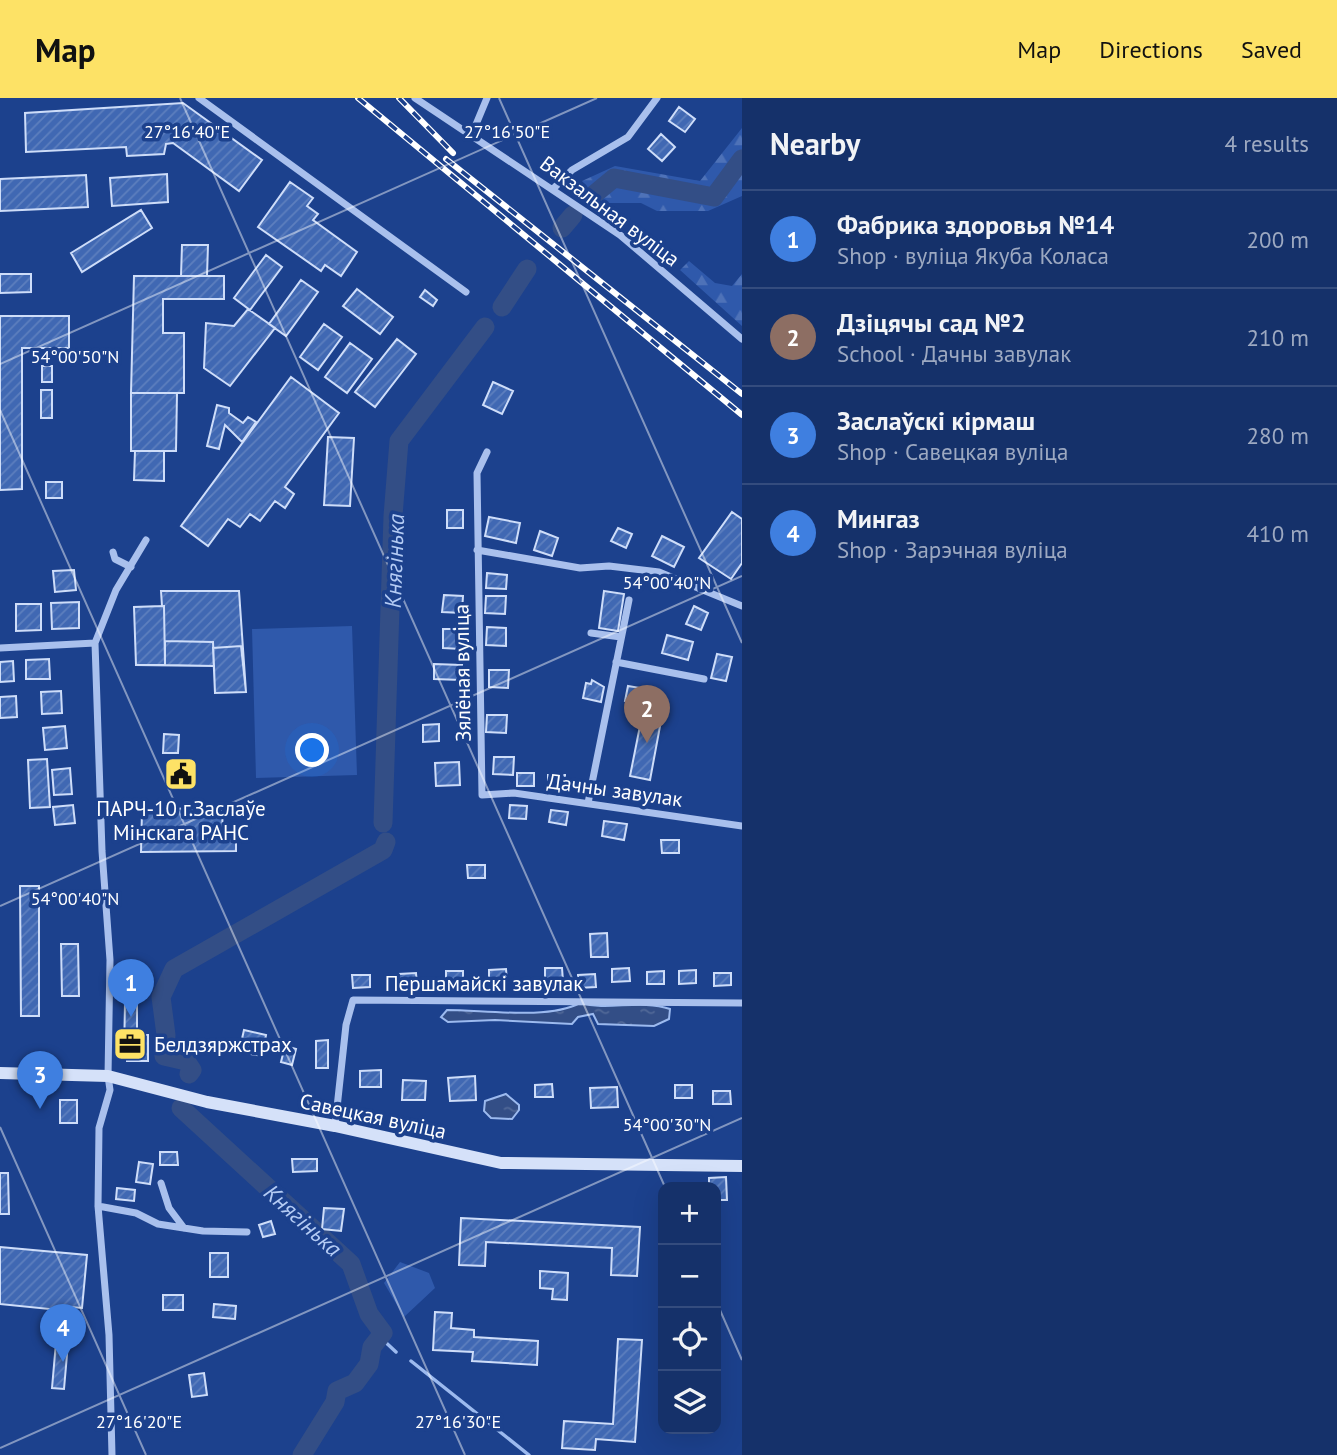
<!DOCTYPE html>
<html lang="en">
<head>
<meta charset="utf-8">
<style>
  :root { --surface:#15316a; --page:#223d72; --text:#f1f3f6; --muted:#9da9c1; --line:#344c7e; --accent:#fde266 }
  body { margin:0; font-family:"PT Sans",sans-serif; background:var(--page); color:var(--text) }
  .controls { position:absolute; right:21px; bottom:21px; display:grid; overflow:hidden; border-radius:14px; box-shadow:0 7px 28px #0002 }
  .controls button { width:63px; height:63px; display:grid; place-items:center; padding:0; border:0; border-bottom:2px solid var(--line); background:var(--surface); color:var(--text); font:35px sans-serif }
  .you { position:absolute; left:313px; top:653px; width:24px; height:24px; margin:-18px; border:5px solid #fff; border-radius:50%; background:#1a73e8; box-shadow:0 0 0 10px #1a73e833 }
  .badge { display:grid; place-items:center; width:46px; height:46px; border-radius:50%; background:var(--accent); color:#fff; font-size:23px; font-weight:700 }
  .pin { position:absolute; translate:-50% -58px; filter:drop-shadow(0 2px 4px #0008) }
  .pin::after { content:''; position:absolute; top:37px; width:24px; height:21px; background:inherit; clip-path:polygon(0 0,100% 0,50% 100%) }
  .list { margin:0; padding:0; list-style:none }
  h2 { display:flex; justify-content:space-between; align-items:center; height:91px; margin:0; padding:0 28px; font-size:30px }
  h2 small { font-size:23px; font-weight:400; color:var(--muted) }
  .list li { display:grid; grid-template-columns:46px 1fr auto; gap:21px; align-items:center; box-sizing:border-box; height:98px; padding:0 28px; border-top:2px solid var(--line) }
  .list b { display:block; font-size:26px; white-space:nowrap }
  .list p { margin:0; font-size:23px; white-space:nowrap; color:var(--muted) }
  .list em { font-size:23px; font-style:normal; color:var(--muted) }
  .icon { flex:none; width:38px; height:38px; fill:none; stroke:currentColor; stroke-width:2; stroke-linecap:round; stroke-linejoin:round }
  .map { position:relative; flex:none; width:742px; height:1357px; overflow:hidden }
  header { display:flex; align-items:center; gap:42px; box-sizing:border-box; height:98px; padding:0 35px; background:var(--accent); color:#111 }
  header strong { font-size:33px }
  nav { display:flex; gap:38px; margin-inline-start:auto; font-size:24px }
  main { display:flex }
  aside { flex:1; background:var(--surface) }
  .map>svg:first-child { display:block }
  .forest { fill:url(#forest-firs) }
  .park { fill:#2f59ab }
  .water { fill:url(#water-ripples); stroke:#9cbaef; stroke-width:2 }
  .lines { fill:none; stroke-linecap:round; stroke-linejoin:round }
  .stream { stroke:#9cbaef; stroke-width:3.5 }
  .river { stroke:#334e86; stroke-width:19 }
  .building { fill:url(#building-hatch); stroke:#ceddf9; stroke-width:2 }
  .street { stroke:#a9c0ed; stroke-width:7 }
  .secondary { stroke:#d5e1f9; stroke-width:12 }
  .rail-casing { stroke:#fff; stroke-width:6 }
  .rail { stroke:#1c418d; stroke-width:3.5; stroke-dasharray:10; stroke-linecap:butt }
  .ticks { fill:none; stroke:#fff; stroke-width:2; stroke-opacity:0.45 }
  .labels { text-anchor:middle; dominant-baseline:central; stroke-width:7; stroke-linejoin:round; paint-order:stroke }
  .street-label { font-size:21px; fill:#fff; stroke:#1c418d }
  .poi-label { font-size:21px; fill:#fff; stroke:#1c418d }
  .water-label { font-size:23px; font-style:italic; fill:#b4cbf4; stroke:#1c418d }
  .ticks-label { font-size:18px; text-anchor:middle; fill:#fff; stroke:#1c418d; stroke-width:7; stroke-linejoin:round; paint-order:stroke }
</style>
</head>
<body>
<header>
<strong>Map</strong>
<nav><a>Map</a><a>Directions</a><a>Saved</a></nav>
</header>
<main>
<div class="map">
<svg width="742" height="1357" viewBox="0 0 742 1357">
  <defs>
    <pattern id="forest-firs" width="22" height="20" patternUnits="userSpaceOnUse" patternTransform="scale(1.75)"><rect width="22" height="20" fill="#2f59ab"/><path d="M5 1l3.5 6h-7zM16 11l3.5 6h-7z" fill="#4e72b8"/></pattern>
    <pattern id="water-ripples" width="26" height="14" patternUnits="userSpaceOnUse" patternTransform="scale(1.75)"><rect width="26" height="14" fill="#334e86"/><path d="M2 4q2-2 4 0t4 0M15 11q2-2 4 0t4 0" fill="none" stroke="#526998"/></pattern>
    <pattern id="building-hatch" width="6" height="6" patternUnits="userSpaceOnUse" patternTransform="scale(1.75)"><rect width="6" height="6" fill="#4068b3"/><path d="M-1 1l2-2M0 6l6-6M5 7l2-2" fill="none" stroke="#5d7fbe"/></pattern>
  </defs>
  <rect width="100%" height="100%" fill="#1c418d"/>
  <path class="forest" d="M742,30v68l-34,15h-51l-16,-8h-41l-18,-22 33,-15 85,15z
    M689,163l26,22 17,3 10,-12v52l-62,-56z"/>
  <path class="park" d="M352,528l5,149 -101,3 -4,-149z
    M400,1164l29,11 6,15 -31,29 -20,-34z"/>
  <path class="water" d="M580,905c29,8 60,-4 90,6l-1,10 -15,7 -56,-2 -5,-10 -15,3 -6,7 -77,-4 -47,2 -7,-5 6,-7c37,0 101,10 133,-7z
    M506,996l13,11v5l-7,9 -21,-1 -7,-7 1,-10z"/>
  <g class="lines">
    <path class="stream" d="M381,1240l15,14
      M411,1263l118,94"/>
    <path class="river" d="M591,99l23,-19 100,19 28,-38
      M562,130l11,-13
      M502,209l25,-38
      M383,725l10,-307 6,-75 86,-114
      M189,976l3,-4 -6,-9 -22,-5 2,-21 -5,-38 13,-28 209,-119 3,-8
      M181,1010l170,156 18,50 14,19 -11,14 -3,17 -14,19 -18,8 -2,11 -33,53"/>
  </g>
  <path class="building" d="M183,5l79,57 -23,31 -66,-48 -7,1 -2,10 -37,2 -1,-9 -100,5 -1,-39z
    M679,9l16,12 -10,13 -16,-11z
    M661,36l14,13 -13,14 -14,-12z
    M167,76l1,28 -56,4 -2,-28z
    M86,77l2,32 -88,4v-32z
    M290,84l23,16 -6,8 11,8 -5,6 44,32 -16,24 -16,-11 -4,6 -63,-44z
    M141,112l11,18 -70,44 -11,-19z
    M182,147h26l-1,31h-26z
    M266,157l16,12 -32,43 -16,-12z
    M0,176h31v18l-31,1z
    M134,178h90v23h-61v34h21v60h-53z
    M301,182l17,12 -32,44 -17,-12z
    M357,191l36,28 -13,17 -37,-28z
    M425,192l12,10 -4,6 -13,-9z
    M248,211l27,19 -45,58 -26,-18 2,-45 28,3z
    M0,218h69v32h-47v141l-22,1z
    M324,226l18,13 -24,33 -18,-13z
    M397,241l19,15 -41,53 -20,-15z
    M350,245l22,16 -25,34 -22,-16z
    M42,268h10v16h-10z
    M291,279l48,36 -54,74 9,7 -9,14 -10,-7 -15,20 -10,-7 -10,13 -12,-8 -20,27 -27,-20z
    M493,284l20,9 -11,23 -19,-9z
    M41,292h11v28h-11z
    M131,295h46l-1,58h-45z
    M217,307l12,3v5l14,10 5,-6 8,5 -14,20 -17,-17 -6,24 -12,-3z
    M328,339l26,1 -4,68 -26,-1z
    M135,353h29v30l-30,-1z
    M46,384h16v16h-16z
    M447,412h16v18h-16z
    M732,414l10,7v44l-11,16 -32,-21z
    M489,419l31,6 -4,20 -31,-7z
    M618,430l14,6 -6,14 -15,-7z
    M540,433l18,7 -6,18 -18,-6z
    M662,438l22,11 -10,20 -22,-11z
    M74,472l2,20 -21,2 -2,-21z
    M487,475l20,2 -1,14 -20,-1z
    M161,493h78l7,101 -31,1 -1,-27 -78,-1 -2,-58 28,-1z
    M604,493l20,3 -6,37 -19,-3z
    M444,497l19,1 -1,17 -20,-1z
    M486,498h20l-1,18 -20,-1z
    M79,504v26l-27,1 -1,-26z
    M16,506h25v26l-25,1z
    M164,508l1,59h-29l-2,-58z
    M694,508l14,7 -7,17 -15,-6z
    M487,529l19,1v18l-20,-1z
    M443,531h19l-1,20 -18,-1z
    M667,537l26,7 -5,18 -26,-7z
    M165,543l48,1 1,24 -49,-1z
    M241,548l5,46 -31,1 -2,-45z
    M717,556l15,3 -6,24 -15,-3z
    M49,561l1,20h-24v-19z
    M13,563l1,20 -14,1v-20z
    M434,566l28,1 -1,15 -27,-1z
    M489,572h20l-1,18 -19,-1z
    M592,582l12,7 -3,15 -18,-4 3,-15 5,1z
    M628,588l24,4 -3,16 -24,-5z
    M61,593l1,22 -20,1 -1,-22z
    M16,598l1,21 -17,1v-21z
    M644,608l19,4 -13,70 -20,-4z
    M487,617h20l-1,18 -20,-1z
    M439,626v17l-16,1v-17z
    M65,628l2,22 -22,2 -2,-22z
    M164,636l15,1 -1,18h-15z
    M494,659h20l-1,18 -20,-1z
    M47,661l3,48 -20,1 -2,-48z
    M459,664l1,23 -24,1 -1,-23z
    M70,670l2,26 -18,1 -2,-25z
    M517,675h17v13h-17z
    M548,677h17v13h-17z
    M73,707l2,18 -20,2 -2,-18z
    M510,707l17,1 -1,13 -17,-1z
    M222,708l1,34 13,-1v12l-95,1 1,-41z
    M551,712l17,2 -2,13 -17,-3z
    M604,723l23,3 -3,16 -22,-4z
    M661,742h18v13h-17z
    M467,767h18v13h-17z
    M20,788h19v130h-18z
    M607,835l1,24h-17l-1,-23z
    M61,846h17l1,52h-17z
    M545,870h17l1,13h-18z
    M629,870l1,13 -18,1v-13z
    M506,871l1,13h-18v-12z
    M696,872v13l-17,1v-13z
    M446,873h17v12l-17,1z
    M664,873v13h-17v-12z
    M416,875l1,13h-17l-1,-12z
    M714,875h17v12l-17,1z
    M595,876l1,13 -18,1v-13z
    M352,877h18v12l-17,1z
    M125,905h12v32h11v26h-21v-7h-3z
    M244,932l22,5 -4,21 -23,-4z
    M328,942v28h-12v-27z
    M285,948l11,3 -4,16 -11,-3z
    M381,972v17h-21v-16z
    M475,978l1,24 -26,1 -2,-23z
    M403,982l23,1 -1,19h-23z
    M552,986l1,13h-18v-12z
    M675,987h17v13h-17z
    M617,989l1,20 -27,1 -1,-20z
    M713,993h17l1,13h-18z
    M60,1002h17v23h-17z
    M160,1054h17l1,13h-18z
    M292,1061h25v12l-24,1z
    M139,1064l14,2 -3,20 -14,-2z
    M0,1075h8l1,41h-9z
    M726,1079l1,23h-11v-13h-7v-9z
    M117,1090l18,2 -1,11 -18,-2z
    M324,1110l20,1 -3,22 -19,-2z
    M461,1120l179,9 -3,49 -26,-1 1,-27 -126,-6 -1,24 -26,-1z
    M271,1123l4,13 -12,3 -4,-12z
    M0,1149l87,8 -5,53 -22,-2 -1,4 -59,-6z
    M210,1155h18v24h-18z
    M540,1173l28,2 -1,27 -15,-1 1,-10 -13,-1z
    M163,1197h20v15h-20z
    M214,1206l22,2 -1,13 -22,-2z
    M435,1214l17,1 -1,15 23,2v7l64,4 -1,24 -65,-4 1,-9 -40,-2z
    M57,1233l12,1 -5,57 -12,-1z
    M618,1241l24,1 -7,102 -39,-3 -1,11 -33,-2 2,-27 49,3z
    M204,1275l3,22 -15,2 -3,-22z"/>
  <g class="lines">
    <path class="street" d="M199,0l267,194
      M415,0l205,137 122,104
      M472,36l15,-36
      M554,90l18,-18 56,-33 29,-39
      M487,354l-10,21 5,322 32,-2 228,33
      M477,452l103,18 29,-2 50,6 83,34
      M113,454l2,7 16,8
      M591,535l30,4
      M95,545l21,-53 30,-50
      M0,550l95,-5 7,208 8,109 -2,116 2,14 -11,38 -1,78 11,129 3,120
      M616,564l88,17
      M588,705l41,-203
      M335,1028l11,-101 7,-25 389,3
      M161,1085l8,25 15,20
      M98,1108l38,7 22,11 45,7 44,1"/>
    <path class="secondary" d="M0,975l108,3 99,26 128,24 166,37 241,3"/>
    <defs>
      <path id="rail" d="M358,0l384,317
        M399,0l54,55
        M446,61l296,235"/>
    </defs>
    <use href="#rail" class="rail-casing"/>
    <use href="#rail" class="rail"/>
  </g>
  <path class="ticks" d="M180,0l485,1089M499,0l243,545M0,266l597,-266M0,312l465,1045M0,808l742,-330M0,1029l146,328M716,1203l26,59M0,1350l742,-330"/>
  <defs>
    <symbol id="civic-square" viewBox="-11 -11 22 22"><rect x="-9" y="-9" width="18" height="18" rx="4" fill="#fde266" stroke="#1c418d"/><path d="M-.6-6.5H3V-4.5H.6V-3L4-1V1h2V6H-6V1h2V-1L-.6-3ZM-1.2 2.5V6h2.4V2.5Z" fill="#111"/></symbol>
    <symbol id="office-square" viewBox="-11 -11 22 22"><rect x="-9" y="-9" width="18" height="18" rx="4" fill="#fde266" stroke="#1c418d"/><path d="M-6-3h4V-5.5h4V-3h4V5H-6ZM-1-4.5V-3h2v-1.5ZM-6 0V1H6V0Z" fill="#111"/></symbol>
  </defs>
  <g fill-rule="evenodd">
    <use href="#civic-square" x="162" y="657" width="38" height="38"/>
    <use href="#office-square" x="111" y="927" width="38" height="38"/>
  </g>
  <g class="labels">
    <g class="street-label">
      <text transform="translate(610 113) rotate(37)">Вакзальная вуліца</text>
      <text transform="translate(462 575) rotate(-91)">Зялёная вуліца</text>
      <text transform="translate(615 692) rotate(8)">Дачны завулак</text>
      <text x="484" y="885">Першамайскі завулак</text>
      <text transform="translate(373 1018) rotate(12)">Савецкая вуліца</text>
    </g>
    <g class="poi-label">
      <text x="181" y="710">ПАРЧ-10 г.Заслаўе<tspan x="181" dy="24">Мінскага РАНС</tspan></text>
      <text x="154" y="946" text-anchor="start">Белдзяржстрах</text>
    </g>
    <g class="water-label">
      <text transform="translate(394 463) rotate(-88)">Княгінька</text>
      <text transform="translate(303 1122) rotate(42)">Княгінька</text>
    </g>
  </g>
  <g class="ticks-label">
    <text x="507" y="40">27°16'50"E</text>
    <text x="187" y="40">27°16'40"E</text>
    <text x="75" y="265">54°00'50"N</text>
    <text x="667" y="491">54°00'40"N</text>
    <text x="75" y="807">54°00'40"N</text>
    <text x="667" y="1033">54°00'30"N</text>
    <text x="139" y="1330">27°16'20"E</text>
    <text x="458" y="1330">27°16'30"E</text>
  </g>
</svg>
<div class="controls">
<button>+</button>
<button>−</button>
<button><svg class="icon" aria-label="locate" viewBox="0 0 24 24"><circle cx="12" cy="12" r="6"/><path d="M12 2v4M12 18v4M2 12h4M18 12h4"/></svg></button>
<button><svg class="icon" aria-label="layers" viewBox="0 0 24 24"><path d="M12 4l9 5-9 5-9-5zM3 14l9 5 9-5"/></svg></button>
</div>
<div class="you"></div>
<div class="pin badge" style="left:131px;top:919px;background:#3f7fe0">1</div>
<div class="pin badge" style="left:647px;top:645px;background:#8d6e63">2</div>
<div class="pin badge" style="left:40px;top:1011px;background:#3f7fe0">3</div>
<div class="pin badge" style="left:63px;top:1264px;background:#3f7fe0">4</div>
</div>
<aside>
<h2>Nearby<small>4 results</small></h2>
<ul class="list">
<li><span class="badge" style="background:#3f7fe0">1</span><div><b>Фабрика здоровья №14</b><p>Shop · вуліца Якуба Коласа</p></div><em>200 m</em></li>
<li><span class="badge" style="background:#8d6e63">2</span><div><b>Дзіцячы сад №2</b><p>School · Дачны завулак</p></div><em>210 m</em></li>
<li><span class="badge" style="background:#3f7fe0">3</span><div><b>Заслаўскі кірмаш</b><p>Shop · Савецкая вуліца</p></div><em>280 m</em></li>
<li><span class="badge" style="background:#3f7fe0">4</span><div><b>Мингаз</b><p>Shop · Зарэчная вуліца</p></div><em>410 m</em></li>
</ul>
</aside>
</main>
</body>
</html>
